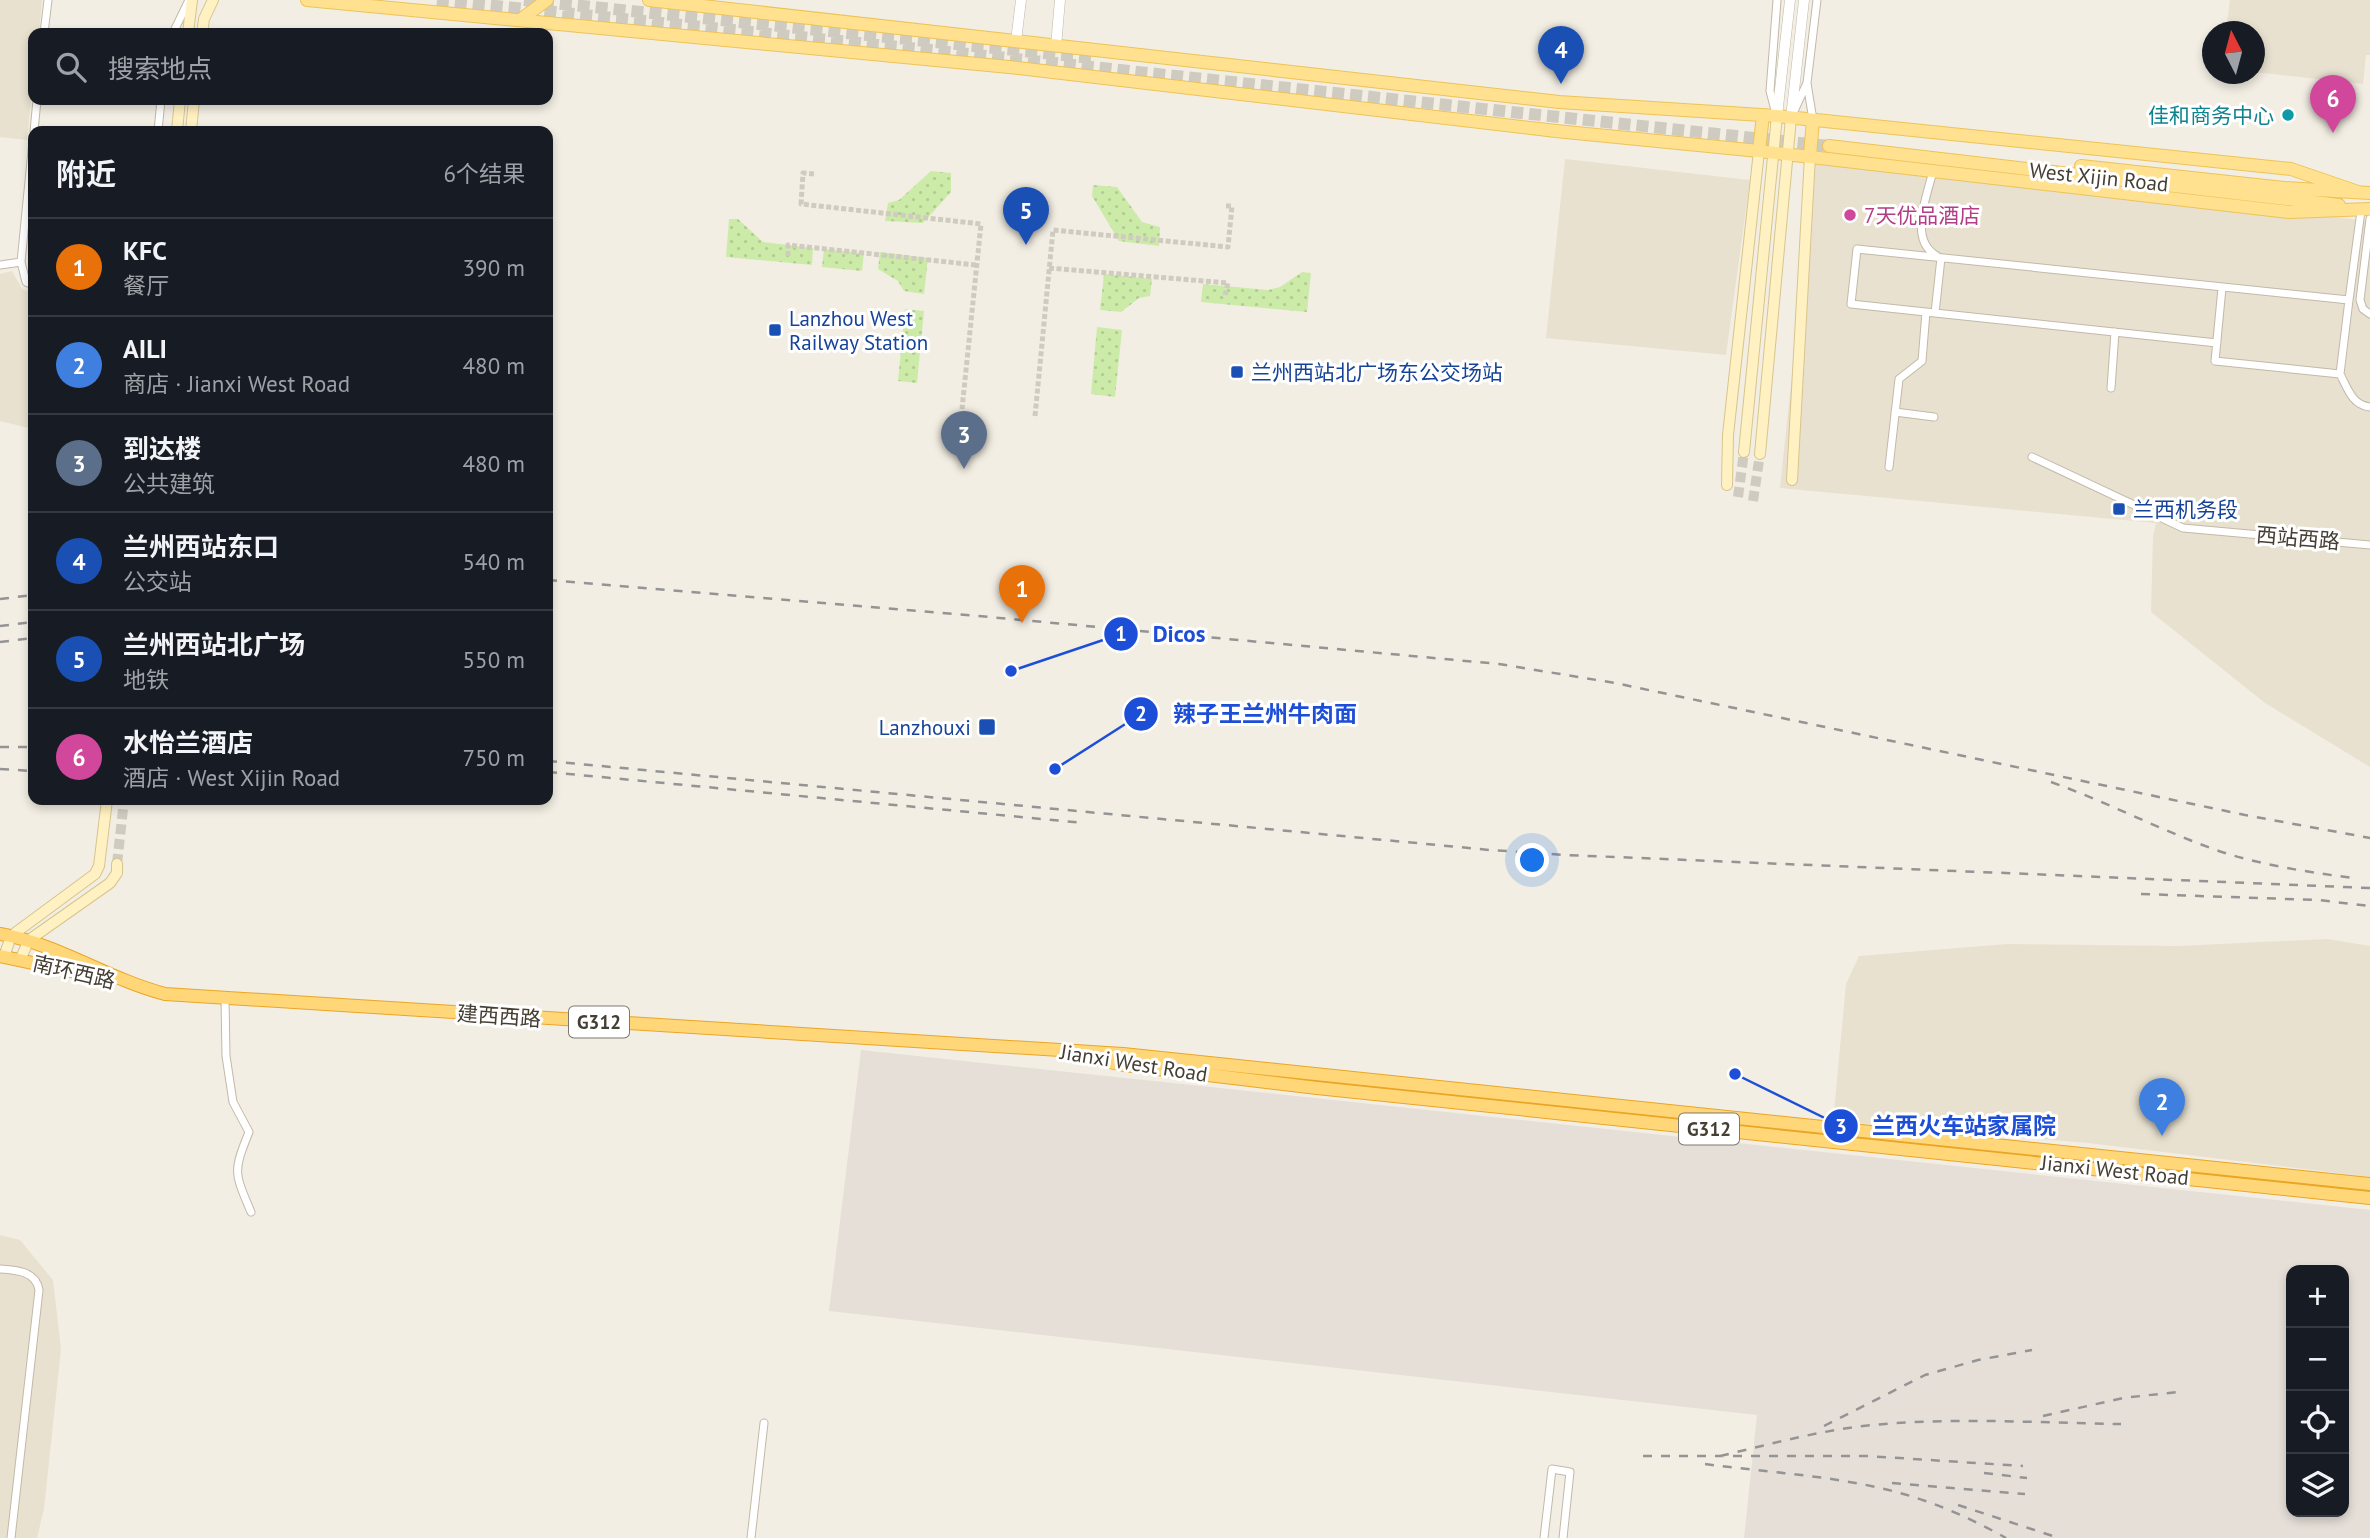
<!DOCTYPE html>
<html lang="zh">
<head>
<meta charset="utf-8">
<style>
  :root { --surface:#171b24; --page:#20242c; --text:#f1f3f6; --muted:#9ea1a6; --line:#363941; --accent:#ff360e }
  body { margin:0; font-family:"PT Sans","Noto Sans SC",sans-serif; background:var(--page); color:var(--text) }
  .controls { position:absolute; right:21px; bottom:21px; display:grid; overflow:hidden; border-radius:14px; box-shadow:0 4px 10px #0003 }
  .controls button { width:63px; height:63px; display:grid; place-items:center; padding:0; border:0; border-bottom:2px solid var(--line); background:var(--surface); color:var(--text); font:35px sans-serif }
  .compass { position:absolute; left:2202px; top:21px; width:63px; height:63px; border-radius:50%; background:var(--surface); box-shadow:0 4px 10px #0003; rotate:354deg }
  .you { position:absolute; left:1533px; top:861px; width:24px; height:24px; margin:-18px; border:5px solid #fff; border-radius:50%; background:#1a73e8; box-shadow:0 0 0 10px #1a73e833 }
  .badge { display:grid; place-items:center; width:46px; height:46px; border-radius:50%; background:var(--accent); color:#fff; font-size:23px; font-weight:700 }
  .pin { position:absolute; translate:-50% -58px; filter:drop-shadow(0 2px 4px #0008) }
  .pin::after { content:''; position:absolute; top:37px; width:24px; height:21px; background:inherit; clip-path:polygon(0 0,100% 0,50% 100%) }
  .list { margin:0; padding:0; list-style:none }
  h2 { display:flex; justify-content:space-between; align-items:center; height:91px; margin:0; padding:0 28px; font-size:30px }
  h2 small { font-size:23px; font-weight:400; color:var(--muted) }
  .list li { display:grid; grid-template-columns:46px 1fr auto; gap:21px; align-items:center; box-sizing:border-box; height:98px; padding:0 28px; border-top:2px solid var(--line) }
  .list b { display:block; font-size:26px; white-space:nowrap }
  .list p { margin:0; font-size:23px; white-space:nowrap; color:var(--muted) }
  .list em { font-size:23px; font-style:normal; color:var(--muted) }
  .icon { flex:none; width:38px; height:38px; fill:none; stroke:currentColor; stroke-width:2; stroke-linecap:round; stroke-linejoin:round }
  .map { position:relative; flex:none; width:2370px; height:1538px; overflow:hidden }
  .search { position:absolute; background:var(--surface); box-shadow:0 4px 10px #0003; left:28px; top:28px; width:525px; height:77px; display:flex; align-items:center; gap:18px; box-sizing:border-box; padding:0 24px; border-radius:14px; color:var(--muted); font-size:26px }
  .panel { position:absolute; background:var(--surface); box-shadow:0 4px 10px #0003; left:28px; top:126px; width:525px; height:679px; border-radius:14px }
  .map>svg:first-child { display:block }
  .residential { fill:#e8e1d0 }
  .industrial { fill:#e5dfd8; fill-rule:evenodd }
  .grass { fill:url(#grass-dots) }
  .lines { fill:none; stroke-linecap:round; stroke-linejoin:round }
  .pedestrian-tunnel { stroke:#d0cbc0; stroke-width:5; stroke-dasharray:5 2.5; stroke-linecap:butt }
  .secondary-tunnel { stroke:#d0cbc0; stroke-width:10; stroke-dasharray:10 5; stroke-linecap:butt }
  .primary-tunnel { stroke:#d0cbc0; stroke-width:12; stroke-dasharray:12 6; stroke-linecap:butt }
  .minor-casing { stroke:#c2b9a8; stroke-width:9 }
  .tertiary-casing { stroke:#c2b9a8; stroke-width:11 }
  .secondary-casing { stroke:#d7c58e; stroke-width:12 }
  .primary-casing { stroke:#edc357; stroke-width:14 }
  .trunk-casing { stroke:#eaa526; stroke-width:14 }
  .minor { stroke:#fff; stroke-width:7 }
  .tertiary { stroke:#fff; stroke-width:10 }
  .secondary { stroke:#fff1c1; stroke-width:10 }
  .primary { stroke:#ffe190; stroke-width:12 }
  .trunk { stroke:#ffd779; stroke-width:12 }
  .rail { stroke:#949494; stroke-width:2.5; stroke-dasharray:9 9; stroke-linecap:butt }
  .culture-dot { fill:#0f9aa8; stroke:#fff; stroke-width:2.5 }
  .hotel-dot { fill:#d1479c; stroke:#fff; stroke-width:2.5 }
  .transit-dot { fill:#1a4fb4; stroke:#fff; stroke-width:2.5 }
  .labels { text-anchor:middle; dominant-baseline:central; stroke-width:6; stroke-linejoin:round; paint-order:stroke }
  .shield { fill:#fff; stroke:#7d7870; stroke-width:2 }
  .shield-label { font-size:19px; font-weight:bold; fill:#453e33 }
  .culture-label { font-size:21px; fill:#0d838f; stroke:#fff; text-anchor:end }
  .street-label { font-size:21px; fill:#453e33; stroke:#fff }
  .hotel-label { font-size:21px; fill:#b23c85; stroke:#fff; text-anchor:start }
  .transit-label { font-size:21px; fill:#164399; stroke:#fff; text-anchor:start }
  .leader { fill:none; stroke:#1d4ed8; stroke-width:2.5 }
  .callout-dot { fill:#1d4ed8; stroke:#fff; stroke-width:2.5 }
  .mark-label { font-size:21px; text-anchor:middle; font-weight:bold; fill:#fff }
  .callout-label { font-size:23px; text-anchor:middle; font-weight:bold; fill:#1d4ed8; stroke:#fff; stroke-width:6; stroke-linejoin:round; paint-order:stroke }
</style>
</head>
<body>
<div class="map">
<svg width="2370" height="1538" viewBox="0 0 2370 1538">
  <defs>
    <pattern id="grass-dots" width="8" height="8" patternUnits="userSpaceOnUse" patternTransform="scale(1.75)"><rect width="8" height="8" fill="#cceba8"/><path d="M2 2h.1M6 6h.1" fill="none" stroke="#b1cb91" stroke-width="1.8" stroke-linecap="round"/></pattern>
  </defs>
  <rect width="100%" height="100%" fill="#f3eee3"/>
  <path class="residential" d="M0,0h42l-3,33h-6v47l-6,60 -27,-3z
    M2230,0h140v55h-4l-3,29 -108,-12 -1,-40 -28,-1z
    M1815,158l555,63v546l-105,-64 -114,-91 2,-76 3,-13 -376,-35z
    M1565,159l185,21 -24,175 -180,-17z
    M12,271l10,18 11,4v136l-33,-8v-147z
    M2328,939l42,7v231l-282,-34 -255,-22 13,-137 13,-28 148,-12 171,2z
    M0,1235l20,5 33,40 8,69 -17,160 -7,29h-37z"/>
  <path class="industrial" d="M861,1050l1509,160v328h-626l13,-123 -928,-104zM2291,1270h53v242h-53z"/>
  <path class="grass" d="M931,171l20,2v19l-28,31 -38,-2 3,-18 11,-3z
    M1093,185l24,2 25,35 18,5 -1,19 -40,-5 -27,-45z
    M729,219h9l25,23 50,6 -1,17 -86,-8z
    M824,249l40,4 -2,18 -40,-4z
    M880,252l48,6 -4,36 -20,-3 -6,-10 -20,-12z
    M1302,272l9,1 -4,39 -106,-10 2,-18 65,6 12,-3z
    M1104,274l48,5 -2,17 -11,2 -18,14 -21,-2z
    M905,309l19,2 -7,72 -19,-2z
    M1097,327l25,3 -7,67 -24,-3z"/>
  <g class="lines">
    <path class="pedestrian-tunnel" d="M814,174l-11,-1 -2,31 180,20 -19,185
      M788,256v-11l188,20
      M1049,268l179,15 -3,12
      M1035,416l18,-186 175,17 4,-41h-6"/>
    <path class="secondary-tunnel" d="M1738,497l6,-45
      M1753,501l7,-47
      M117,864l7,-64"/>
    <path class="primary-tunnel" d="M437,0l571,58 821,88
      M524,0l568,58"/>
    <defs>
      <path id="minor" d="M44,33l4,-33
        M173,33l16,-33
        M1807,83l6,37
        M1775,110l-5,-19 7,-91
        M1794,111l13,-28 10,-83
        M34,131l3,-31
        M158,131l3,-31
        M33,141l-12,121 5,20 7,3
        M1933,171c-6,25 -25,69 4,85
        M2370,219l-10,81 3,9 7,5
        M1941,258l-6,55 282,30
        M0,265l21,-3
        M2349,300l12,-89
        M1935,313l-84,-9 6,-55 492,51 -9,74 -125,-13 7,-73
        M2340,374c8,15 12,31 30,33
        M2111,388l4,-56
        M1895,412l39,5
        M2032,457l151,71 187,17
        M1889,467l10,-88 23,-18 4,-49
        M225,998l1,58 7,46 16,30c-16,40 -15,40 2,80
        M0,1269c16,1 36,2 39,21l-28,248
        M751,1538l13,-115
        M1544,1538l8,-69 18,3 -7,66"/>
      <path id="tertiary" d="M1016,41l5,-41
        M1056,46l4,-46
        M1777,116l13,-116
        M1791,118l13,-118"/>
      <path id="secondary" d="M188,33l4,-33
        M202,33l2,-14 9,-19
        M177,131l3,-31
        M191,131l3,-31
        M1744,452l33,-336
        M1760,454l31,-336
        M1792,480l18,-324
        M1727,485l1,-50 31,-284
        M4,957l7,-21 84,-62 4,-8 8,-66
        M20,960l9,-20 81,-57 7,-10v-9"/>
      <path id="primary" d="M307,0l702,67 547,64 203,20 530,61 81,-3
        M649,0l910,102 218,14 514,53 67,23
        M520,20l27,-20
        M1829,146l510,59
        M1759,151l4,-36
        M1810,156l3,-36
        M2081,166l203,22 86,5"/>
      <path id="trunk" d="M0,934c58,10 108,45 165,60l958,60 1247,130
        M0,956l104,22
        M1095,1059l29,6 193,23 1053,110"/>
    </defs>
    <use href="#minor" class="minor-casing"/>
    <use href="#tertiary" class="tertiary-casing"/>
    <use href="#secondary" class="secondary-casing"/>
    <use href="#primary" class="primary-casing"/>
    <use href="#trunk" class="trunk-casing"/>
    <use href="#minor" class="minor"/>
    <use href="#tertiary" class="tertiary"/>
    <use href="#secondary" class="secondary"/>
    <use href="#primary" class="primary"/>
    <use href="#trunk" class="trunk"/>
    <path class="rail" d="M548,580l441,37 510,47 116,19 630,132 125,23
      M0,599l33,-4
      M0,626l33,-4
      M0,642l33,-4
      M0,747h33
      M548,761l942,89 76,5 804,33
      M0,769l33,2
      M548,772l536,51
      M2051,782c56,20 109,48 165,68 44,15 91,22 137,28
      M2141,894l177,6 52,6
      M2043,1416l80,-18 54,-6
      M1824,1426l101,-51 53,-15 54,-10
      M1643,1456h224l156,10
      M1720,1456c51,-12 101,-26 153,-31 82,-8 166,-2 248,-1
      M1705,1464c67,9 138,12 202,31 34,10 69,26 99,43
      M1984,1473l43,5
      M1892,1483l133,11
      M1958,1505l101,33"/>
  </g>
  <circle class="culture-dot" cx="2288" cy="115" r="7"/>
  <circle class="hotel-dot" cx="1850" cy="215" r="7"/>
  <g class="transit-dot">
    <rect x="768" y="323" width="14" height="14" rx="3.5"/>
    <rect x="1230" y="365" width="14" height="14" rx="3.5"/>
    <rect x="2112" y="502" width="14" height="14" rx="3.5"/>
    <rect x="978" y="718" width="18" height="18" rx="3.5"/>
  </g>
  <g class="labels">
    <g class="shield">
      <rect x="569" y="1006.5" width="60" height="31" rx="5"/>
      <rect x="1679" y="1113.5" width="60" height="31" rx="5"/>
    </g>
    <g class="shield-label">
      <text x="599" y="1022">G312</text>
      <text x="1709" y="1129">G312</text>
    </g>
    <g class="culture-label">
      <text x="2274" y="115">佳和商务中心</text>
    </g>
    <g class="street-label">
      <text transform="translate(2099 177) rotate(6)">West Xijin Road</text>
      <text transform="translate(2298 538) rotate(5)">西站西路</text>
      <text transform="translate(74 972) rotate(13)">南环西路</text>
      <text transform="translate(499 1016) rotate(4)">建西西路</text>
      <text transform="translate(1134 1063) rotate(9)">Jianxi West Road</text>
      <text transform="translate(2115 1170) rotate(6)">Jianxi West Road</text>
    </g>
    <g class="hotel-label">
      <text x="1864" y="215">7天优品酒店</text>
    </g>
    <g class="transit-label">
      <text x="789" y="318">Lanzhou West<tspan x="789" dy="24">Railway Station</tspan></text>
      <text x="1251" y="372">兰州西站北广场东公交场站</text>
      <text x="2133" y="509">兰西机务段</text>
      <text x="971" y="727" text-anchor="end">Lanzhouxi</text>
    </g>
  </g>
  <path class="leader" d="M1011 671L1121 634M1055 769L1141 714M1735 1074L1841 1126"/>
  <g class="callout-dot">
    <circle cx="1011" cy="671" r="7"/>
    <circle cx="1055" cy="769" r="7"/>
    <circle cx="1735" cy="1074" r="7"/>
    <circle cx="1121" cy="634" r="18"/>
    <circle cx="1141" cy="714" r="18"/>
    <circle cx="1841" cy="1126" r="18"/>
  </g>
  <g class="mark-label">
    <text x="1121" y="641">1</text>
    <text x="1141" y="721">2</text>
    <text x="1841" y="1134">3</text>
  </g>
  <g class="callout-label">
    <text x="1179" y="642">Dicos</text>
    <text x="1265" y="722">辣子王兰州牛肉面</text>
    <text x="1964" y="1134">兰西火车站家属院</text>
  </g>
</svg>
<div class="controls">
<button>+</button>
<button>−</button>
<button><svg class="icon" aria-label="locate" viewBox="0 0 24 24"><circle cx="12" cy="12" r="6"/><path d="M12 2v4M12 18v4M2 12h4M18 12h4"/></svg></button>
<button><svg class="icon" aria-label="layers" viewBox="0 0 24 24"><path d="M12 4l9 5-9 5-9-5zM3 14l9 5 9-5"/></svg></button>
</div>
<svg class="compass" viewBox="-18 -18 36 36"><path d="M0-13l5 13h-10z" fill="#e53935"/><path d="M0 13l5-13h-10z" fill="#9ea1a6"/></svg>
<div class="you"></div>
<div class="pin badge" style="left:1022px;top:623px;background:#e8710a">1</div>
<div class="pin badge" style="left:2162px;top:1136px;background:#3f7fe0">2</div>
<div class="pin badge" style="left:964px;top:469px;background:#5c6f8a">3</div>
<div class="pin badge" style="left:1561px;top:84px;background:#1a4fb4">4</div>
<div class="pin badge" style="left:1026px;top:245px;background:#1a4fb4">5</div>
<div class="pin badge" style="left:2333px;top:133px;background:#d1479c">6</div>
<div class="search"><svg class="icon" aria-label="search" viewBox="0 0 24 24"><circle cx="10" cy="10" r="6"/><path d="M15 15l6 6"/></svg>搜索地点</div>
<section class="panel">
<h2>附近<small>6个结果</small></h2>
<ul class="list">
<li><span class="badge" style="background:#e8710a">1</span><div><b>KFC</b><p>餐厅</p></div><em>390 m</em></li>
<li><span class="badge" style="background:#3f7fe0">2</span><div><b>AILI</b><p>商店 · Jianxi West Road</p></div><em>480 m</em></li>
<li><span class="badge" style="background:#5c6f8a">3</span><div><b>到达楼</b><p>公共建筑</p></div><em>480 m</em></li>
<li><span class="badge" style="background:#1a4fb4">4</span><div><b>兰州西站东口</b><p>公交站</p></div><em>540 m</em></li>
<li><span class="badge" style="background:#1a4fb4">5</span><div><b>兰州西站北广场</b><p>地铁</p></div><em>550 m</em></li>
<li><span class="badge" style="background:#d1479c">6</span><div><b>水怡兰酒店</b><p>酒店 · West Xijin Road</p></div><em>750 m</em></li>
</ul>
</section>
</div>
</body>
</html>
